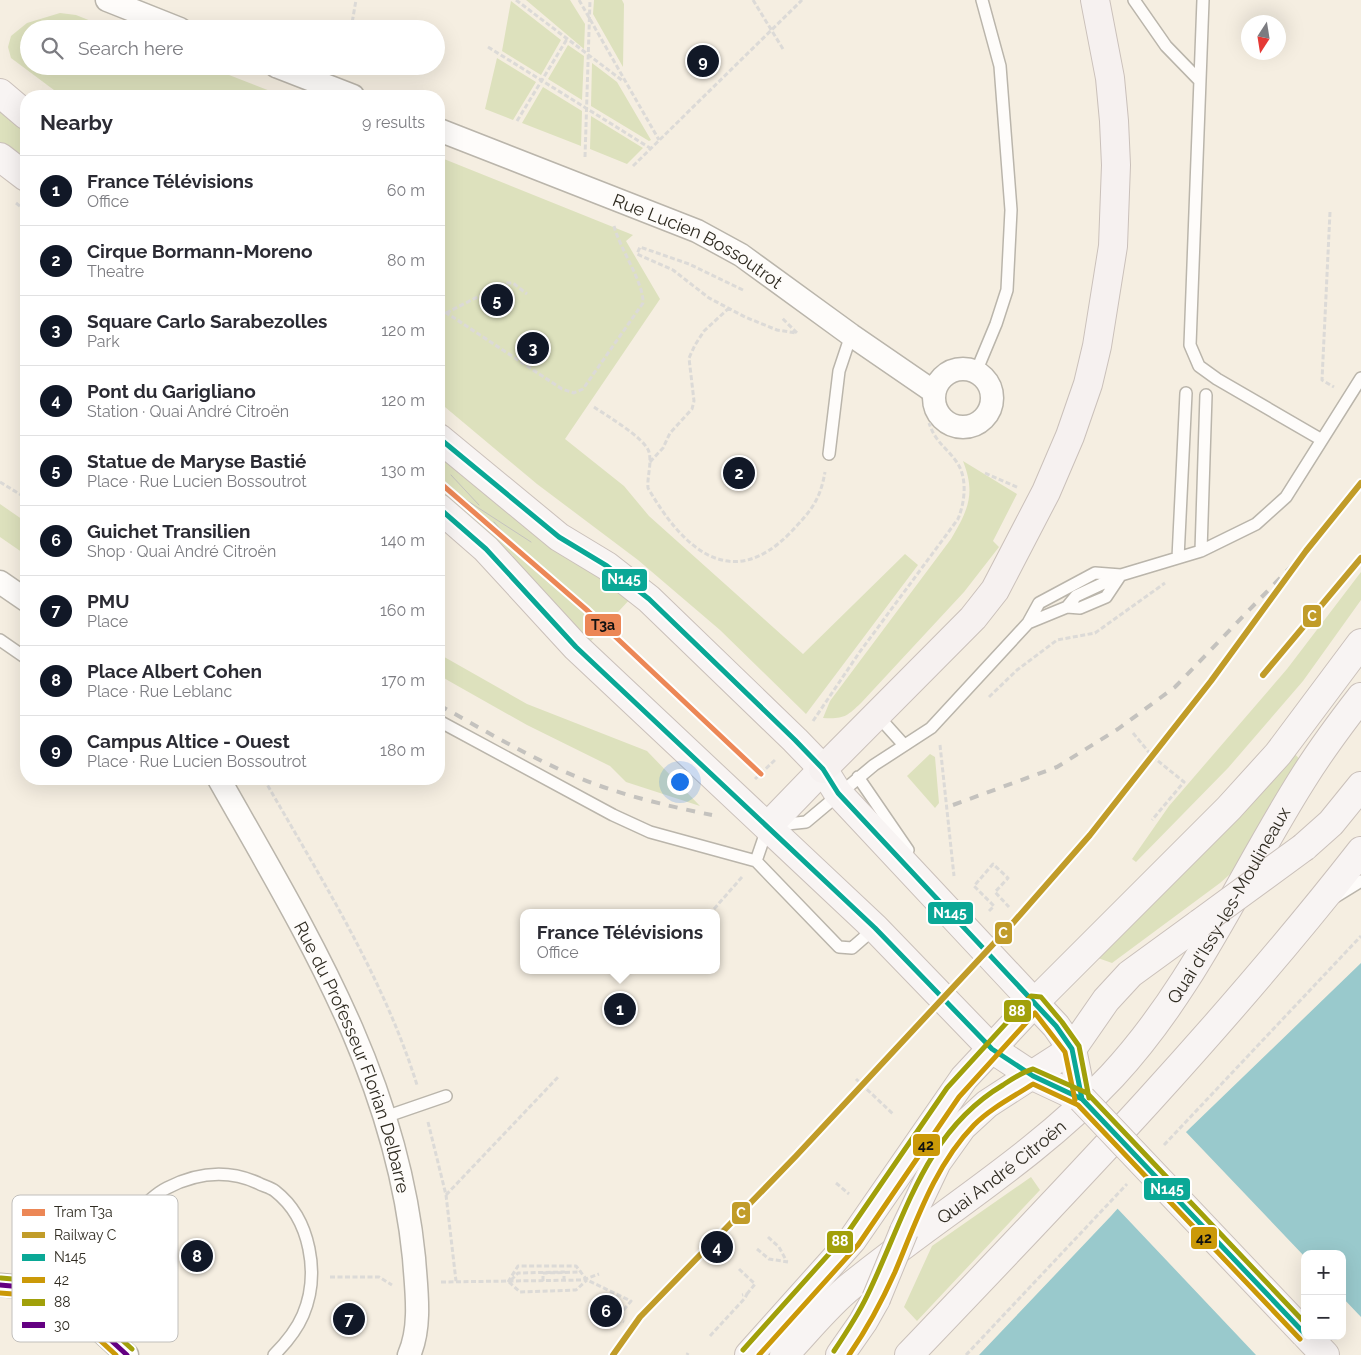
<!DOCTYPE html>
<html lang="en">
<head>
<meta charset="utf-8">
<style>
  :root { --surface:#fff; --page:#f2f2f3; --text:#2b2b33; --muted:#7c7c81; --line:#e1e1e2; --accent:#111827 }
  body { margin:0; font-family:Raleway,sans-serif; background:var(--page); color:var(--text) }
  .controls { position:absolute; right:15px; bottom:15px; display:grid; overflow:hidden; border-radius:10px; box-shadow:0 5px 20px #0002 }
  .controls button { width:45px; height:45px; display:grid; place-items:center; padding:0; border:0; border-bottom:1px solid var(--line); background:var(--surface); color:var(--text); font:25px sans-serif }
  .compass { position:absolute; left:1241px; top:15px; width:45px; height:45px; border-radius:50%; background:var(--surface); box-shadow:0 5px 20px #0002; rotate:192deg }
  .you { position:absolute; left:679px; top:781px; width:18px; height:18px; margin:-12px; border:4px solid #fff; border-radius:50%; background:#1a73e8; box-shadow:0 0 0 8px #1a73e833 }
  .badge { display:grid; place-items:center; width:32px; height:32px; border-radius:50%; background:var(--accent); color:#fff; font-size:16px; font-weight:700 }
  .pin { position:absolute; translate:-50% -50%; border:2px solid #fff; box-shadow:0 1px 5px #0006 }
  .popup { position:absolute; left:520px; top:909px; width:200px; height:65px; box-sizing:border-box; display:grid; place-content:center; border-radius:10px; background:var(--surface); filter:drop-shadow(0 1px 4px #0005); font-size:16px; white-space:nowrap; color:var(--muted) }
  .popup b { font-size:19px; color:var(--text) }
  .popup::after { content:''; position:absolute; left:50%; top:100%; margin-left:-10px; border:10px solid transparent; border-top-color:var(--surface) }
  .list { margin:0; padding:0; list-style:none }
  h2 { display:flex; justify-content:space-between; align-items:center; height:65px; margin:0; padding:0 20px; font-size:21px }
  h2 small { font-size:16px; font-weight:400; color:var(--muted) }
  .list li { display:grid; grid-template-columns:32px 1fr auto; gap:15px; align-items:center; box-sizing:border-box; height:70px; padding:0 20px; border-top:1px solid var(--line) }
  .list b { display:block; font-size:19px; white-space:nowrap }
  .list p { margin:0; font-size:16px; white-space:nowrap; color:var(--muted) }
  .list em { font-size:16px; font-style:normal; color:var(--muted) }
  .icon { flex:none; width:28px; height:28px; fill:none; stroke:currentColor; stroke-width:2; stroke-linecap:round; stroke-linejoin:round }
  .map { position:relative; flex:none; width:1361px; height:1355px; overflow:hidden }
  .search { position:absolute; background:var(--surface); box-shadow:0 5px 20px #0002; left:20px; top:20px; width:425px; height:55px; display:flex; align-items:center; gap:12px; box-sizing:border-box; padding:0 18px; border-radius:28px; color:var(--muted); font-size:19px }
  .panel { position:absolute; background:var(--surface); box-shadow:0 5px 20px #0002; left:20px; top:90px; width:425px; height:695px; border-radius:20px }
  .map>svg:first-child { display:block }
  .green { fill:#dde1bd }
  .water { fill:#99c9cc; fill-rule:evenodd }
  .pier { fill:#f5eee1 }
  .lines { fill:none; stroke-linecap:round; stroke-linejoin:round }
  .service-casing { stroke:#bab5ab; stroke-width:14 }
  .minor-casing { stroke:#bab5ab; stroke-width:25 }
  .primary-casing { stroke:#cac0ba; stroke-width:30 }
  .trunk-casing { stroke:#cac0ba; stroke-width:30 }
  .path { stroke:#dcdad7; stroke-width:3; stroke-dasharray:5 2.5; stroke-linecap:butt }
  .service { stroke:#fefcfa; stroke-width:11 }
  .minor { stroke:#fefcfa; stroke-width:22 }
  .primary { stroke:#f8f4f3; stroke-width:28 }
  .trunk { stroke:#f6f1f0; stroke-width:28 }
  .tram { stroke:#c4c2be; stroke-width:1 }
  .rail { stroke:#c4c2be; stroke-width:4; stroke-dasharray:9 9; stroke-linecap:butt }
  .primary-bridge-casing { stroke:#cac0ba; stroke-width:30; stroke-linecap:butt }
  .primary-bridge { stroke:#f8f4f3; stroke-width:28 }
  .bus-1-casing { stroke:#fff; stroke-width:9 }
  .bus-2-casing { stroke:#fff; stroke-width:9 }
  .bus-3-casing { stroke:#fff; stroke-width:9 }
  .bus-4-casing { stroke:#fff; stroke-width:9 }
  .bus-1 { stroke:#0aa896; stroke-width:5 }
  .bus-2 { stroke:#cb9908; stroke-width:5 }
  .bus-3 { stroke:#a1a00a; stroke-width:5 }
  .bus-4 { stroke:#640082; stroke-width:5 }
  .rail-1-casing { stroke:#fff; stroke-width:10 }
  .rail-1 { stroke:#c19c29; stroke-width:6 }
  .tram-1-casing { stroke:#fff; stroke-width:9 }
  .tram-1 { stroke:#ec8756; stroke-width:5 }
  .labels { text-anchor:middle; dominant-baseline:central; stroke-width:4; stroke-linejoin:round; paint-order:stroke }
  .street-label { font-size:18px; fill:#2f2b21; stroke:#fff }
  .key { fill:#fff; stroke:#c1bfbc; stroke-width:1 }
  .key-label { font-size:14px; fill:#2f2b21 }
  .line-badge { stroke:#fff; stroke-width:2 }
  .badge-label { font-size:14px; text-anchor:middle; font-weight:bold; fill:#fff }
  .pale-badge-label { font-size:14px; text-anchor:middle; font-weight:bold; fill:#111 }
</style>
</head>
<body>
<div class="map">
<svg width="1361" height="1355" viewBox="0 0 1361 1355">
  <rect width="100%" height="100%" fill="#f5eee1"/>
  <path class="green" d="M526,0h44l15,24 -1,25z
    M594,0h28l2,4 -1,63 -30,-53z
    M511,1l50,39 -20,35 -39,-24z
    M60,13l16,2 35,14h-82v37h177l77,30h-221l-51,-38 -3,-11 3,-11 16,-13z
    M568,45l16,11 -2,44 -34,-21z
    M497,58l39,24 -23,38 -28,-11z
    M592,63l25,19 34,58 -2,1 -58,-35z
    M543,87l39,24 -1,35 -59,-23z
    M0,106l26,20v36l-26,-20z
    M591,116l52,32 -16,16 -37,-15z
    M439,157l194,78 -7,6 34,58 -95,140 59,47 25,30 154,138 102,-100 13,11 -112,149 -86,-84 -82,-70 -101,-76 -98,-82z
    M439,450l193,147 -42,45 -77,-82v-4l-74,-64z
    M963,461l54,33 -24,47 6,6 -35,45 -103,111c-15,14 -17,16 -38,15l7,-17 121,-162c17,-29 25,-45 12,-78z
    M0,504l26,18v33l-26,-18z
    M1361,572v28l-58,81 -75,87 -92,94 -4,-3 37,-53 118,-137z
    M439,654l88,50 120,47 53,55 -74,-24 -16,-16 -83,-41 -78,-44 -10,-6z
    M1294,753l9,10 -58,98 -25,22 -108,80 -14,-5z
    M930,754l5,3 4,46 -4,5 -28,-32z
    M1031,1177l9,13 -123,131 -13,-14 28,-61z"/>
  <path class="water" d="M1361,963v392h-382l132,-139 75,-84zM1305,1254h37v82h-37z"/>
  <path class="pier" d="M1184,1130l121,127v79h37v-39l19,20v38h-105l-140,-148z"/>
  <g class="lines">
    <defs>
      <path id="service" d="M1134,0l32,46 34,35
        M1203,0l-13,345 9,21 18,13 105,61
        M976,372l20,-48 11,-34 4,-80 -11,-144 -18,-66
        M829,454l10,-83 12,-36
        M1201,551l5,-156
        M1178,558l8,-165
        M1067,607l9,-11 45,-21 80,-24 55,-27 30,-27 75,-119
        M1028,623l39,-16 13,1 26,-11 14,-21
        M0,640l26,18
        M877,715l27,30
        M439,721l174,94 37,17 106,29
        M858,777l50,73
        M1335,897l26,-16
        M875,928l-23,20 -13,-1 -83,-86 12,-35 38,-4 68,-57 57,-37 97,-105 11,-20 56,-30 26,2
        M385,1117l61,-21
        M60,1294c22,-26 45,-50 70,-74 11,-11 23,-25 37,-32 29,-15 60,-19 91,-5 5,3 12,4 17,8 36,28 45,84 28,124 -6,14 -18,29 -29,40"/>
      <g id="minor">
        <path d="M107,0l73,29"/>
        <path d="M276,66l77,30"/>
        <path id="s1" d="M439,130l258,101 44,24 110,80 83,57"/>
        <circle cx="963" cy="398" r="29"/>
        <path d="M0,582l26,18"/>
        <path id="s2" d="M219,779c87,154 177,297 195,479 2,30 8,68 -5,97"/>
        <path d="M0,1285l56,5 71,65"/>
      </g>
      <g id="primary">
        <path d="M0,93l26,22"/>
        <path d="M0,157l26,20"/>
        <path d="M439,438l120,99 48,29 42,33 146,141 28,29 15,24 218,233 16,23 10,50"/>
        <path d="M439,508l47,41 90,98 299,281 117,121 41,27 49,23"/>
        <path d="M768,826l55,-57"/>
        <path d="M1304,847l27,-24 30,-37"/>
        <path d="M904,1231l33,-69 25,-35 25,-23 85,-55 34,-49 24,-26 70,-51"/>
        <path d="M1307,1336l18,19"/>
        <path d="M749,1355l103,-115 112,-162 71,-76 194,-194 49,-54 83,-111"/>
        <path id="s3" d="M784,1355c22,-23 43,-50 68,-70 86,-70 184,-128 260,-209 81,-87 127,-196 190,-296 18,-29 38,-56 59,-83"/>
        <path d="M840,1355l23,-33 13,-23"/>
        <path d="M909,1355c156,-163 313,-326 452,-504"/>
      </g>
      <path id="trunk" d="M823,769l150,-151 22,-28 51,-98 24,-56 18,-52 9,-38 16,-100 3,-81 -2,-44 -4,-43 -15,-78"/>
    </defs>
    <use href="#service" class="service-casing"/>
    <use href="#minor" class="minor-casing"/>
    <use href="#primary" class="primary-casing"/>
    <use href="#trunk" class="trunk-casing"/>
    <path class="path" d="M516,0l107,81
      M579,0l80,140
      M753,0l30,49
      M351,29l5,-29
      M488,47l162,101
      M517,121l50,-82
      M585,157l5,-157
      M633,166l169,-166
      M16,203l10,8
      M1330,212l-8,168 12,7
      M743,290l-54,-26 -49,-17 -3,7 36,16 36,28 36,19 32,13 20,3 -15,-15
      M439,308l123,81 12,4 9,-4 60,-86c1,-20 -23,-54 -29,-77
      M446,313l59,-30h8l14,11
      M594,407c13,9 51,31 55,45 3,12 -2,24 -1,36 34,59 82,106 142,45 20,-21 30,-32 35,-61
      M650,462l13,-14 7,-15 22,-24 2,-8 -5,-43 6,-13 9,-14 25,-23
      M985,473l34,15
      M0,482l26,16
      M989,697l28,-27 40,-30 38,-7 70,-50
      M813,721l46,-68 99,-134c7,-17 10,-42 -2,-58 -11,-15 -20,-18 -27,-38
      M1133,733l19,23 32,26 -32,38
      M940,745l14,131
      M264,779c56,98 119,197 153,306
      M755,779l21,-20
      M714,909l28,-32
      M989,911l5,-5 -20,-20 19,-22 15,14 -13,14 14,15
      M856,1079l37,35
      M428,1122l18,73 10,86
      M1164,1145l197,-209
      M836,1183l13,11
      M446,1195l113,-119
      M768,1237l11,10 8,15
      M757,1249l12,10 19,3
      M739,1269l16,15 -8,10
      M330,1277h49l13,8
      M511,1280l7,-7 46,-1v9
      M543,1281v-8l39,-1
      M441,1282l142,-2 16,-6
      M508,1282l10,-16h58l11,14 44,21 -14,17 7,4
      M509,1282l11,10 56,-2 11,-10
      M710,1336l35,-38 2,-4 -5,1
      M687,1355l1,-2
      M966,1355l161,-171"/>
    <use href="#service" class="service"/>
    <use href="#minor" class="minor"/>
    <use href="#primary" class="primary"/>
    <use href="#trunk" class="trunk"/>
    <path class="tram" d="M451,475l28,30
      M440,483l91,59
      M494,522l28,32"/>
    <path class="rail" d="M439,705c55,31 110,64 170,84 34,11 68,19 103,26
      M953,805l104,-38 61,-38 57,-42 131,-136"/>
    <defs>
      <path id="primary-bridge" d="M1200,923l104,-76
        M1082,1099l223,235
        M876,1299l28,-68"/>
    </defs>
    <use href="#primary-bridge" class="primary-bridge-casing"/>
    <use href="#primary-bridge" class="primary-bridge"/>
    <defs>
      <path id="bus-1" d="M439,438l120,99 48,29 42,33 146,141 28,29 15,24 218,233 16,23 10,50
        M439,508l47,41 90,98 299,281 117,121 41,27 49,23 223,235"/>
      <path id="bus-2" d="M0,1293l53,4 63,58
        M759,1355l99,-110 101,-148 76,-84 30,39 10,48
        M849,1355c18,-26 33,-54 46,-83 21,-50 40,-107 79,-147 17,-17 39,-28 59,-41l45,21 222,234"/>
      <path id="bus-3" d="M1,1278l58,5 73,66
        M743,1350l103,-115 101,-147 84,-92 10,1 21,25 17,24 10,52
        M834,1351c12,-18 24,-36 33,-55 38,-78 57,-164 136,-211 9,-6 19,-13 30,-16l54,24 218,230"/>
      <path id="bus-4" d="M0,1285l56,5 71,65"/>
    </defs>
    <use href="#bus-1" class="bus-1-casing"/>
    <use href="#bus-2" class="bus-2-casing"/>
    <use href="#bus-3" class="bus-3-casing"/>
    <use href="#bus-4" class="bus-4-casing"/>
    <use href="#bus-1" class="bus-1"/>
    <use href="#bus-2" class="bus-2"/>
    <use href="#bus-3" class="bus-3"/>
    <use href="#bus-4" class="bus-4"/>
    <defs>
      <path id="rail-1" d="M1263,675l98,-117
        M613,1355l27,-38 156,-161 216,-232 78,-89 121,-154 95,-130 55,-68"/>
    </defs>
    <use href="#rail-1" class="rail-1-casing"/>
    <use href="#rail-1" class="rail-1"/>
    <defs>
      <path id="tram-1" d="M439,482l149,129 173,163"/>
    </defs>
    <use href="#tram-1" class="tram-1-casing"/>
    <use href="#tram-1" class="tram-1"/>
  </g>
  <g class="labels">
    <g class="street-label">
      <text stroke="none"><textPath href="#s1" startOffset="282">Rue Lucien Bossoutrot</textPath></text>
      <text stroke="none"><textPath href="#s3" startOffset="639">Quai d'Issy-les-Moulineaux</textPath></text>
      <text stroke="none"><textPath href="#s2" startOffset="310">Rue du Professeur Florian Delbarre</textPath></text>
      <text stroke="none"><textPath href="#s3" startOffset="285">Quai André Citroën</textPath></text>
    </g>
  </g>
  <rect x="12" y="1195" width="166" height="147" rx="8" class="key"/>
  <rect x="22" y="1209" width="23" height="7" fill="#ec8756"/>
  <rect x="22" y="1232" width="23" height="6" fill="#c19c29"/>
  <rect x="22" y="1254" width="23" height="7" fill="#0aa896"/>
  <rect x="22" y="1277" width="23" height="6" fill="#cb9908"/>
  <rect x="22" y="1299" width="23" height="7" fill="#a1a00a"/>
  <rect x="22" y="1322" width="23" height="6" fill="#640082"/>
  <g class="key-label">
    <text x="54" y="1217">Tram T3a</text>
    <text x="54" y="1240">Railway C</text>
    <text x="54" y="1262">N145</text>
    <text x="54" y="1285">42</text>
    <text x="54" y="1307">88</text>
    <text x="54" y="1330">30</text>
  </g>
  <g class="line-badge">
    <rect x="601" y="568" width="47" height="24" rx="5" fill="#0aa896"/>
    <rect x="1302" y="604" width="20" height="24" rx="5" fill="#c19c29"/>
    <rect x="584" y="613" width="38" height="24" rx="5" fill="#ec8756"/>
    <rect x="927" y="901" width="47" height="24" rx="5" fill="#0aa896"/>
    <rect x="994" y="921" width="19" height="24" rx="5" fill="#c19c29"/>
    <rect x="1003" y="999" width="29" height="24" rx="5" fill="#a1a00a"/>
    <rect x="912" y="1133" width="29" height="24" rx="5" fill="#cb9908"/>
    <rect x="1143" y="1177" width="48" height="24" rx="5" fill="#0aa896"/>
    <rect x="731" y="1201" width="20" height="24" rx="5" fill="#c19c29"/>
    <rect x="1190" y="1226" width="28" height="24" rx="5" fill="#cb9908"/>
    <rect x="826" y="1230" width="28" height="24" rx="5" fill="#a1a00a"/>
  </g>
  <g class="badge-label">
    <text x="624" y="584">N145</text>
    <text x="1312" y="621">C</text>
    <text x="950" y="918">N145</text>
    <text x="1003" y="938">C</text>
    <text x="1017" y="1016">88</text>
    <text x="1167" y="1194">N145</text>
    <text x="741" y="1218">C</text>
    <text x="840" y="1246">88</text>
  </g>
  <g class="pale-badge-label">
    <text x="603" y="630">T3a</text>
    <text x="926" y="1150">42</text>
    <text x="1204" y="1243">42</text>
  </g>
</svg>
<div class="controls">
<button>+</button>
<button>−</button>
</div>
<svg class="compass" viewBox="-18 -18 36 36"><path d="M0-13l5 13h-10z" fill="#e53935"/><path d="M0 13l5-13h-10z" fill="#7c7c81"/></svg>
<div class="you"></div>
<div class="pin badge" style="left:620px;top:1009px">1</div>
<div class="popup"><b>France Télévisions</b>Office</div>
<div class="pin badge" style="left:739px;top:473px">2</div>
<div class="pin badge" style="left:533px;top:348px">3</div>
<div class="pin badge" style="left:717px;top:1247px">4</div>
<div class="pin badge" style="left:497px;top:300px">5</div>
<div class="pin badge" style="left:606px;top:1311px">6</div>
<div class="pin badge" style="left:349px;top:1319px">7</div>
<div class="pin badge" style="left:197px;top:1256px">8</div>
<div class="pin badge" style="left:703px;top:61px">9</div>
<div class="search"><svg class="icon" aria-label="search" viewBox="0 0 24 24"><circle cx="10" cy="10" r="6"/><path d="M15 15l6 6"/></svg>Search here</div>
<section class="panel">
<h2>Nearby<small>9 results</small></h2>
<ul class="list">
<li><span class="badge">1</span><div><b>France Télévisions</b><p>Office</p></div><em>60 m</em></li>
<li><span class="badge">2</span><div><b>Cirque Bormann-Moreno</b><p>Theatre</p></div><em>80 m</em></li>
<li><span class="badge">3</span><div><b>Square Carlo Sarabezolles</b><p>Park</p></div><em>120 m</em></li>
<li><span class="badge">4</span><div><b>Pont du Garigliano</b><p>Station · Quai André Citroën</p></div><em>120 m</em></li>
<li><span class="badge">5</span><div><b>Statue de Maryse Bastié</b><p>Place · Rue Lucien Bossoutrot</p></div><em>130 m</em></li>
<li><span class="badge">6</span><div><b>Guichet Transilien</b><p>Shop · Quai André Citroën</p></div><em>140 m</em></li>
<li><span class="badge">7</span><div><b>PMU</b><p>Place</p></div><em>160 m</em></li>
<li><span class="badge">8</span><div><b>Place Albert Cohen</b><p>Place · Rue Leblanc</p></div><em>170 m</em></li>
<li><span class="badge">9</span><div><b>Campus Altice - Ouest</b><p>Place · Rue Lucien Bossoutrot</p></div><em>180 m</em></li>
</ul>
</section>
</div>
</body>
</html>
